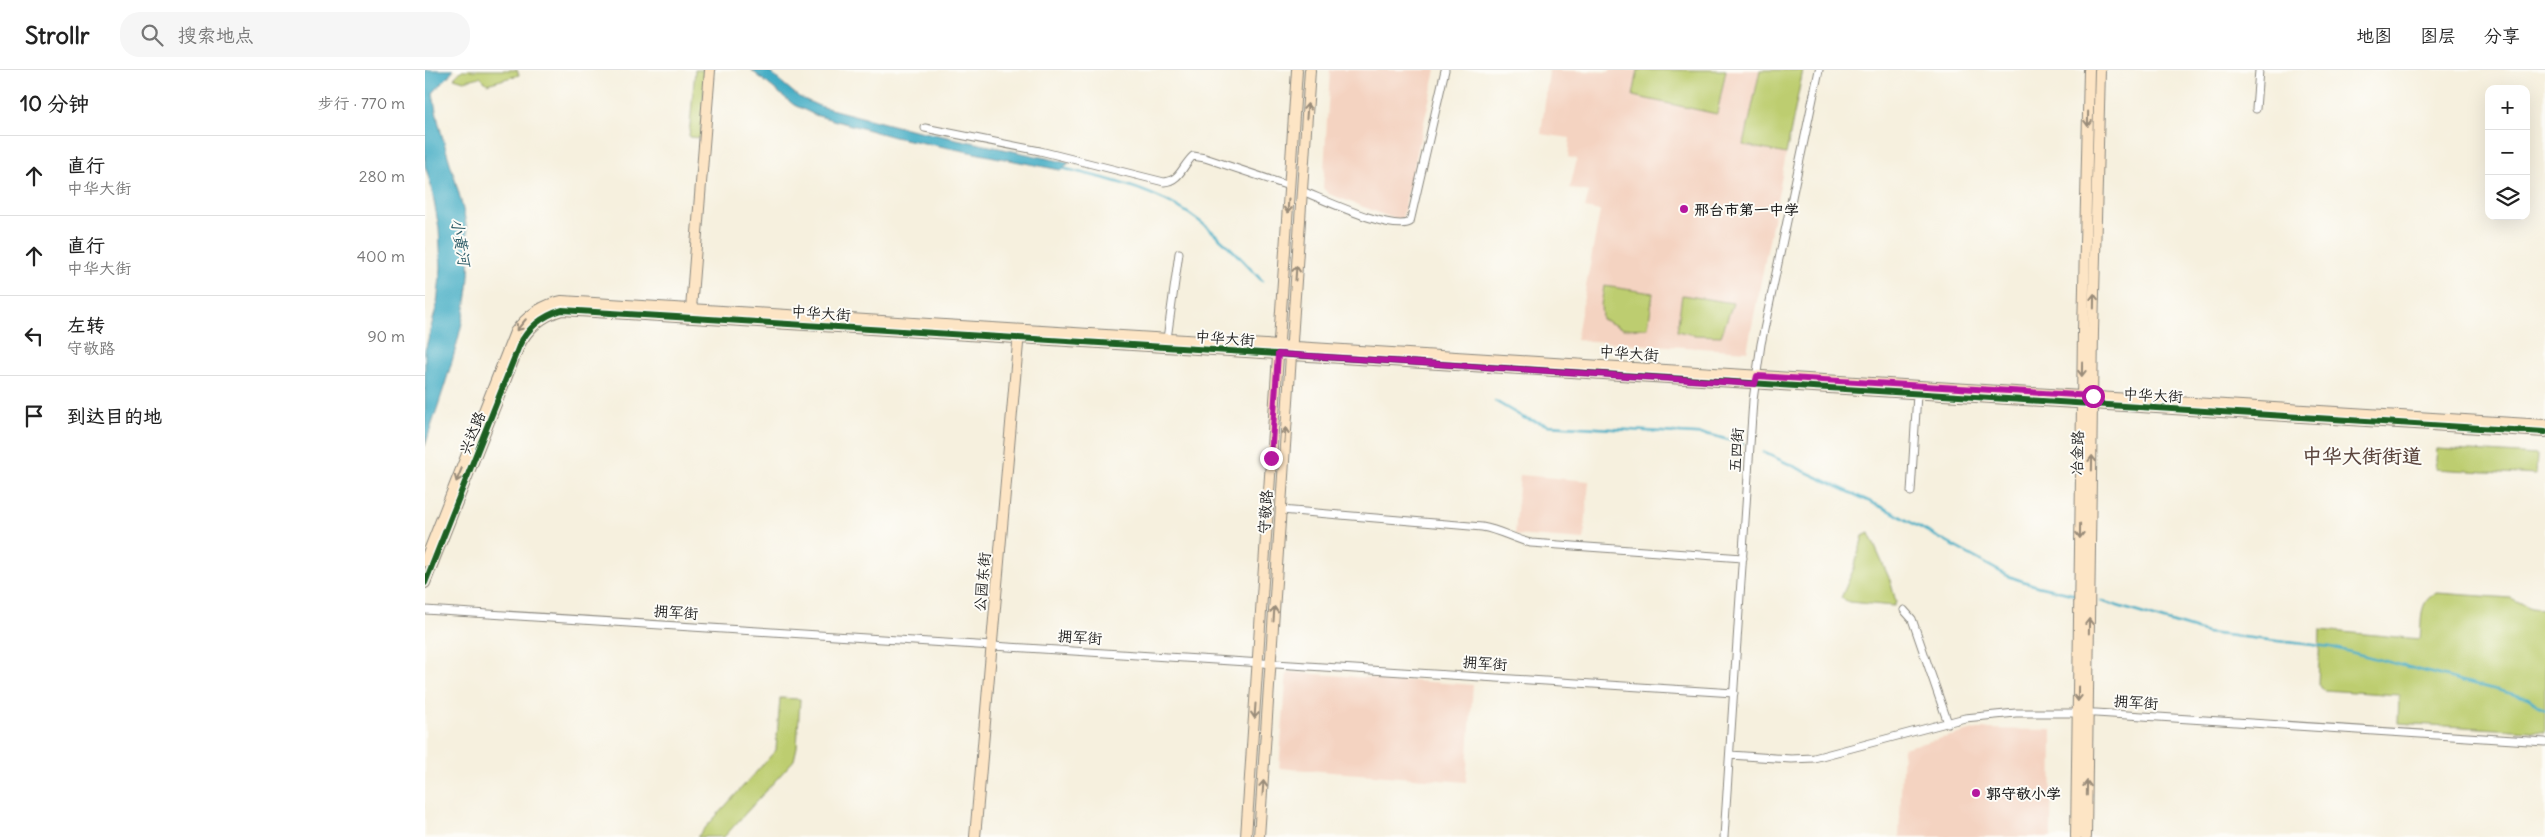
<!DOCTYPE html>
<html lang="zh">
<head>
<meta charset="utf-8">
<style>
  :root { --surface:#fff; --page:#f6f6f6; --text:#222; --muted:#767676; --line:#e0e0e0 }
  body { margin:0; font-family:Delius,"LXGW WenKai TC",sans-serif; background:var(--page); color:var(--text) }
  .controls { position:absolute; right:15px; top:15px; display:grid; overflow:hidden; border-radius:10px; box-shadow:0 5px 20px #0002 }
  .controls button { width:45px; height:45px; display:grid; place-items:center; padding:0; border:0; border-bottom:1px solid var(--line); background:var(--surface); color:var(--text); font:25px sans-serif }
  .stop { position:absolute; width:15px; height:15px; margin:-11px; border:4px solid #b5179e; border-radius:50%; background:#fff }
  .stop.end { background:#b5179e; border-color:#fff; box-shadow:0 1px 5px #0008 }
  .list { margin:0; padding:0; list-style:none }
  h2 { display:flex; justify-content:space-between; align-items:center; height:65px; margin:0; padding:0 20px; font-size:21px }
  h2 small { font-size:16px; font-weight:400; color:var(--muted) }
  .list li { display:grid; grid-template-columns:32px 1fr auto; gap:15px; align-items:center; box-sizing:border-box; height:80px; padding:0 20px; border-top:1px solid var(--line) }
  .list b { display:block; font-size:19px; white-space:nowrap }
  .list p { margin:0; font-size:16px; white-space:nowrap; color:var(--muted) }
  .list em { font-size:16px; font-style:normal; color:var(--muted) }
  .icon { flex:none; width:28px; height:28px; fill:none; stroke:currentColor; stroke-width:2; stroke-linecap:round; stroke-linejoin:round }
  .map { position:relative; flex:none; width:2120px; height:767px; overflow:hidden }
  header { display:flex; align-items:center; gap:30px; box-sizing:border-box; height:70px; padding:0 25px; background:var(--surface); border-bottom:1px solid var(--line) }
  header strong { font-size:24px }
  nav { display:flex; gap:28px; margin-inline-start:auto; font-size:18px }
  .search { width:350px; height:45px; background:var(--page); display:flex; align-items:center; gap:12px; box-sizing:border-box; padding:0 18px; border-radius:20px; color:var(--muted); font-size:19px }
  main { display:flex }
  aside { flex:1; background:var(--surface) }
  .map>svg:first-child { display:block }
  .built { fill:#f4d3c1 }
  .green { fill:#bdcd70; stroke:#6c7446 }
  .water { fill:#45adc5; stroke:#306470 }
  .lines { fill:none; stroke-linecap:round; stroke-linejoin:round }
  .stream { stroke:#45adc5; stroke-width:2.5 }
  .street-casing { stroke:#89867d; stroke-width:9 }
  .secondary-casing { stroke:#89867d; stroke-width:12 }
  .street { stroke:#fff; stroke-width:7 }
  .secondary { stroke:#fde5c5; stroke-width:10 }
  .cycleway-casing { stroke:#fdfcf7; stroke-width:9 }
  .cycleway { stroke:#1b5e20; stroke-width:6 }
  .oneway { stroke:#988b79 }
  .route { stroke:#b5179e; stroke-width:6 }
  .poi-dot { fill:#b5179e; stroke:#fdfcf7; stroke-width:2 }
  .labels { text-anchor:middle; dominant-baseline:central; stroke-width:4; stroke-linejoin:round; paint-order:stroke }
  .poi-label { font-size:15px; font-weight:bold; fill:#1c1c1c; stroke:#fdfcf7; text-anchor:start }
  .street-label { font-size:15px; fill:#1c1c1c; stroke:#fdfcf7 }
  .water-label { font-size:16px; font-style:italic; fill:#2e5d68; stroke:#fdfcf7 }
  .district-label { font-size:20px; font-weight:bold; fill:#5d473f; stroke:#fdfcf7 }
</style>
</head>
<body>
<header>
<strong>Strollr</strong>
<div class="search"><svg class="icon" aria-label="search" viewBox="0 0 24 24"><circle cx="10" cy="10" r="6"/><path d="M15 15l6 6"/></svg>搜索地点</div>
<nav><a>地图</a><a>图层</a><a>分享</a></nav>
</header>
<main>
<aside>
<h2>10 分钟<small>步行 · 770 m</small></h2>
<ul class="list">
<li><svg class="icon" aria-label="ahead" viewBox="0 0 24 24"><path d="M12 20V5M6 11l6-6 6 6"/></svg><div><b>直行</b><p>中华大街</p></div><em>280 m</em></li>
<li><svg class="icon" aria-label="ahead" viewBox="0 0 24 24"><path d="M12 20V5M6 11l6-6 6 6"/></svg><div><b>直行</b><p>中华大街</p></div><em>400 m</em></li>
<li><svg class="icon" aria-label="left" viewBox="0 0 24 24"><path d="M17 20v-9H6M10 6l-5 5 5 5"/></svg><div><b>左转</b><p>守敬路</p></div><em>90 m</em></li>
<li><svg class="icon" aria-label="arrive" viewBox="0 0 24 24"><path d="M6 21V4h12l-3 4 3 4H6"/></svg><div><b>到达目的地</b></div></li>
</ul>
</aside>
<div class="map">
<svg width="2120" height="767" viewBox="0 0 2120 767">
  <rect width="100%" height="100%" fill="#fdfcf7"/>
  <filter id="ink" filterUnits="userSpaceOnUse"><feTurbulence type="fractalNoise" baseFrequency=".02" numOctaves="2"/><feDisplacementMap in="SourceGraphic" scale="10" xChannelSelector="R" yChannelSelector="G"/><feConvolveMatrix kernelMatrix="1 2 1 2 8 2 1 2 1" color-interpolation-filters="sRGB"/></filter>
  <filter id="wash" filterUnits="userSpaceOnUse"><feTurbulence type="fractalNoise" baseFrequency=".0096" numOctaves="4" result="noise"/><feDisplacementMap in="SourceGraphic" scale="20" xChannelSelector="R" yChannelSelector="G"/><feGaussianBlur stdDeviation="1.12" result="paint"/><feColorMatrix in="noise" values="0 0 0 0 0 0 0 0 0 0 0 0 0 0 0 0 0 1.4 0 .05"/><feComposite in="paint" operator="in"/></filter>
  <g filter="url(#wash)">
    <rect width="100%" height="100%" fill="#f6f0de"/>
    <path class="built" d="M905,0h106l-34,149h-7l-66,-25 -6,-6z
      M1124,0l60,2 1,-2h193l-56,281 -171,-11 24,-129 -15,-3 4,-16 -19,-4 7,-29 -9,-2 2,-19 -29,-4z
      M1095,405l69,6 -5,59 -69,-5z
      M862,602l186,13 -7,97 -187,-14z
      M1553,659l74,1 -1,107h-152l4,-89z"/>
    <path class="green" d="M37,0h55l2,5 -32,9 -7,-7 -16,4 -10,-3z
      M270,0h11l-6,68 -11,-1z
      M1213,0h88l-9,44 -84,-18z
      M1335,0h43l-17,84 -42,-9z
      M1179,216l49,7 -5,35 -25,1 -21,-10 -1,-14z
      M1257,225l51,8 -12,33 -26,-1 -18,-4z
      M2012,379l100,6 -1,20 -101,-6z
      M1444,463l21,47 6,22 -2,4 -45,-4 -8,-4 13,-30 9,-32z
      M2012,523l74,5 20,10 14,1v123l-147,-9 1,-28 -75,-5 -6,-5 2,-55 100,9c2,-18 -2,-39 17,-46z
      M355,628l20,1 -3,48 -3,13 -70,77h-27l79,-87z"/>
    <path class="water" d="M0,0h29l-21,23c7,53 33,103 36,156 5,61 -26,139 -44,197v-95l12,-47 4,-36 -2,-40 -8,-42 -6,-21z
      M326,0h16l32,27 20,9 77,20 173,37 -9,7 -166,-33 -79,-22 -21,-10z"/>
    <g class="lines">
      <path class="stream" d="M636,98c40,9 82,19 117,39 32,18 60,48 84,74
        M1070,331l29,17 24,7 163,10 32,9
        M1338,382l129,60 116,64 29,10 39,9
        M1676,531l106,32 124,14 197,51 17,12"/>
    </g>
  </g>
  <g filter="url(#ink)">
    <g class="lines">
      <defs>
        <path id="street" d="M1831,39l3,-39
          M500,58l115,23 124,31c16,-1 18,-16 29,-26l12,2 84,28
          M877,121c21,8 89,41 108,31l35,-152
          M742,269l12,-86
          M1486,422l6,-98
          M856,440l201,17c18,3 32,12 49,16l212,15
          M0,540l1309,83
          M1479,540l8,9 36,104
          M1305,685l61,4 23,-1 151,-40 51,-5h80l449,29
          M1299,767l29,-437 8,-56 58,-274"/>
        <path id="secondary" d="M266,239l19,-239
          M0,491l90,-229c12,-16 27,-27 47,-31l1983,124
          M0,513l94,-237c9,-19 23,-30 43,-36l1983,122
          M550,767l44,-505
          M821,767l51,-767
          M834,767l51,-767
          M1651,767l7,-506 6,-261
          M1661,767l7,-506 7,-261"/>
      </defs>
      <use href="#street" class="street-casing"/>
      <use href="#secondary" class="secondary-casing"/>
      <use href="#street" class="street"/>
      <use href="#secondary" class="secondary"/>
      <defs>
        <path id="cycleway" d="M0,513l94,-237c9,-19 23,-30 43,-36l1983,122"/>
      </defs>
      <use href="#cycleway" class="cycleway-casing"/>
      <use href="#cycleway" class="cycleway"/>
    </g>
    <defs><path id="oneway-shaft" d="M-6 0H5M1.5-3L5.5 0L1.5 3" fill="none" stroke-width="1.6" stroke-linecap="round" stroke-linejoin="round" transform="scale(1.25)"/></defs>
    <g class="oneway">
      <use href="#oneway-shaft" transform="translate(882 41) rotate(-86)"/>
      <use href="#oneway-shaft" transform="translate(1663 49) rotate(91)"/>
      <use href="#oneway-shaft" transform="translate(863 136) rotate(94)"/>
      <use href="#oneway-shaft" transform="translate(871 203) rotate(-86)"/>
      <use href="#oneway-shaft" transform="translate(1669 231) rotate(-89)"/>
      <use href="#oneway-shaft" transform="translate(96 255) rotate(130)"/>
      <use href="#oneway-shaft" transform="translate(1657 299) rotate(91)"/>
      <use href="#oneway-shaft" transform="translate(860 365) rotate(-86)"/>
      <use href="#oneway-shaft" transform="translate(1667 393) rotate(-89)"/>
      <use href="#oneway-shaft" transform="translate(34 405) rotate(112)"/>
      <use href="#oneway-shaft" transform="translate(1655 461) rotate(91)"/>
      <use href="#oneway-shaft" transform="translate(849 544) rotate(-86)"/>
      <use href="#oneway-shaft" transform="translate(1664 556) rotate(-89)"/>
      <use href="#oneway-shaft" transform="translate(1653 624) rotate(91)"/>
      <use href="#oneway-shaft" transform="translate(830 641) rotate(94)"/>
      <use href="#oneway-shaft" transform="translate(838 718) rotate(-86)"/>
      <use href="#oneway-shaft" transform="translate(1662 718) rotate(-89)"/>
    </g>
  </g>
  <g class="lines" filter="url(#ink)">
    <path class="route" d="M846,388l7,-104 477,30 2,-8 336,20"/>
  </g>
  <g class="poi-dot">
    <circle cx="1259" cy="139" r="5"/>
    <circle cx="1551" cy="723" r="5"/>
  </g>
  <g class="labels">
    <g class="poi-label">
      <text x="1269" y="139">邢台市第一中学</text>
      <text x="1561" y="723">郭守敬小学</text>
    </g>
    <g class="street-label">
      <text transform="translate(396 243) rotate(4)">中华大街</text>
      <text transform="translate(800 268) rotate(4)">中华大街</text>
      <text transform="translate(1204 283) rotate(4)">中华大街</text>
      <text transform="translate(1728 325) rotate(3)">中华大街</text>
      <text transform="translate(47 363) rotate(-68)">兴达路</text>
      <text transform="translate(1311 380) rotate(-86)">五四街</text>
      <text transform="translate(1652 383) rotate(-89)">冶金路</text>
      <text transform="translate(840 442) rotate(-86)">守敬路</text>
      <text transform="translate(557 512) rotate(-85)">公园东街</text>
      <text transform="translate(251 542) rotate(4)">拥军街</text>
      <text transform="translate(655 567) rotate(4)">拥军街</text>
      <text transform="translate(1060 593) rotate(4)">拥军街</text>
      <text transform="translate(1711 632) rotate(4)">拥军街</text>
    </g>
    <g class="water-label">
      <text transform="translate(36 172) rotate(80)">小黄河</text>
    </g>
    <g class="district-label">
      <text x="1937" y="385">中华大街街道</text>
    </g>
  </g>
</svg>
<div class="controls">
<button>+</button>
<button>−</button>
<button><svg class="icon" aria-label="layers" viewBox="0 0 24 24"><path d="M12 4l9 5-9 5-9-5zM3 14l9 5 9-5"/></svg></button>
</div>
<div class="stop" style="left:1668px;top:326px"></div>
<div class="stop end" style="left:846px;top:388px"></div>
</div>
</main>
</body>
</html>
